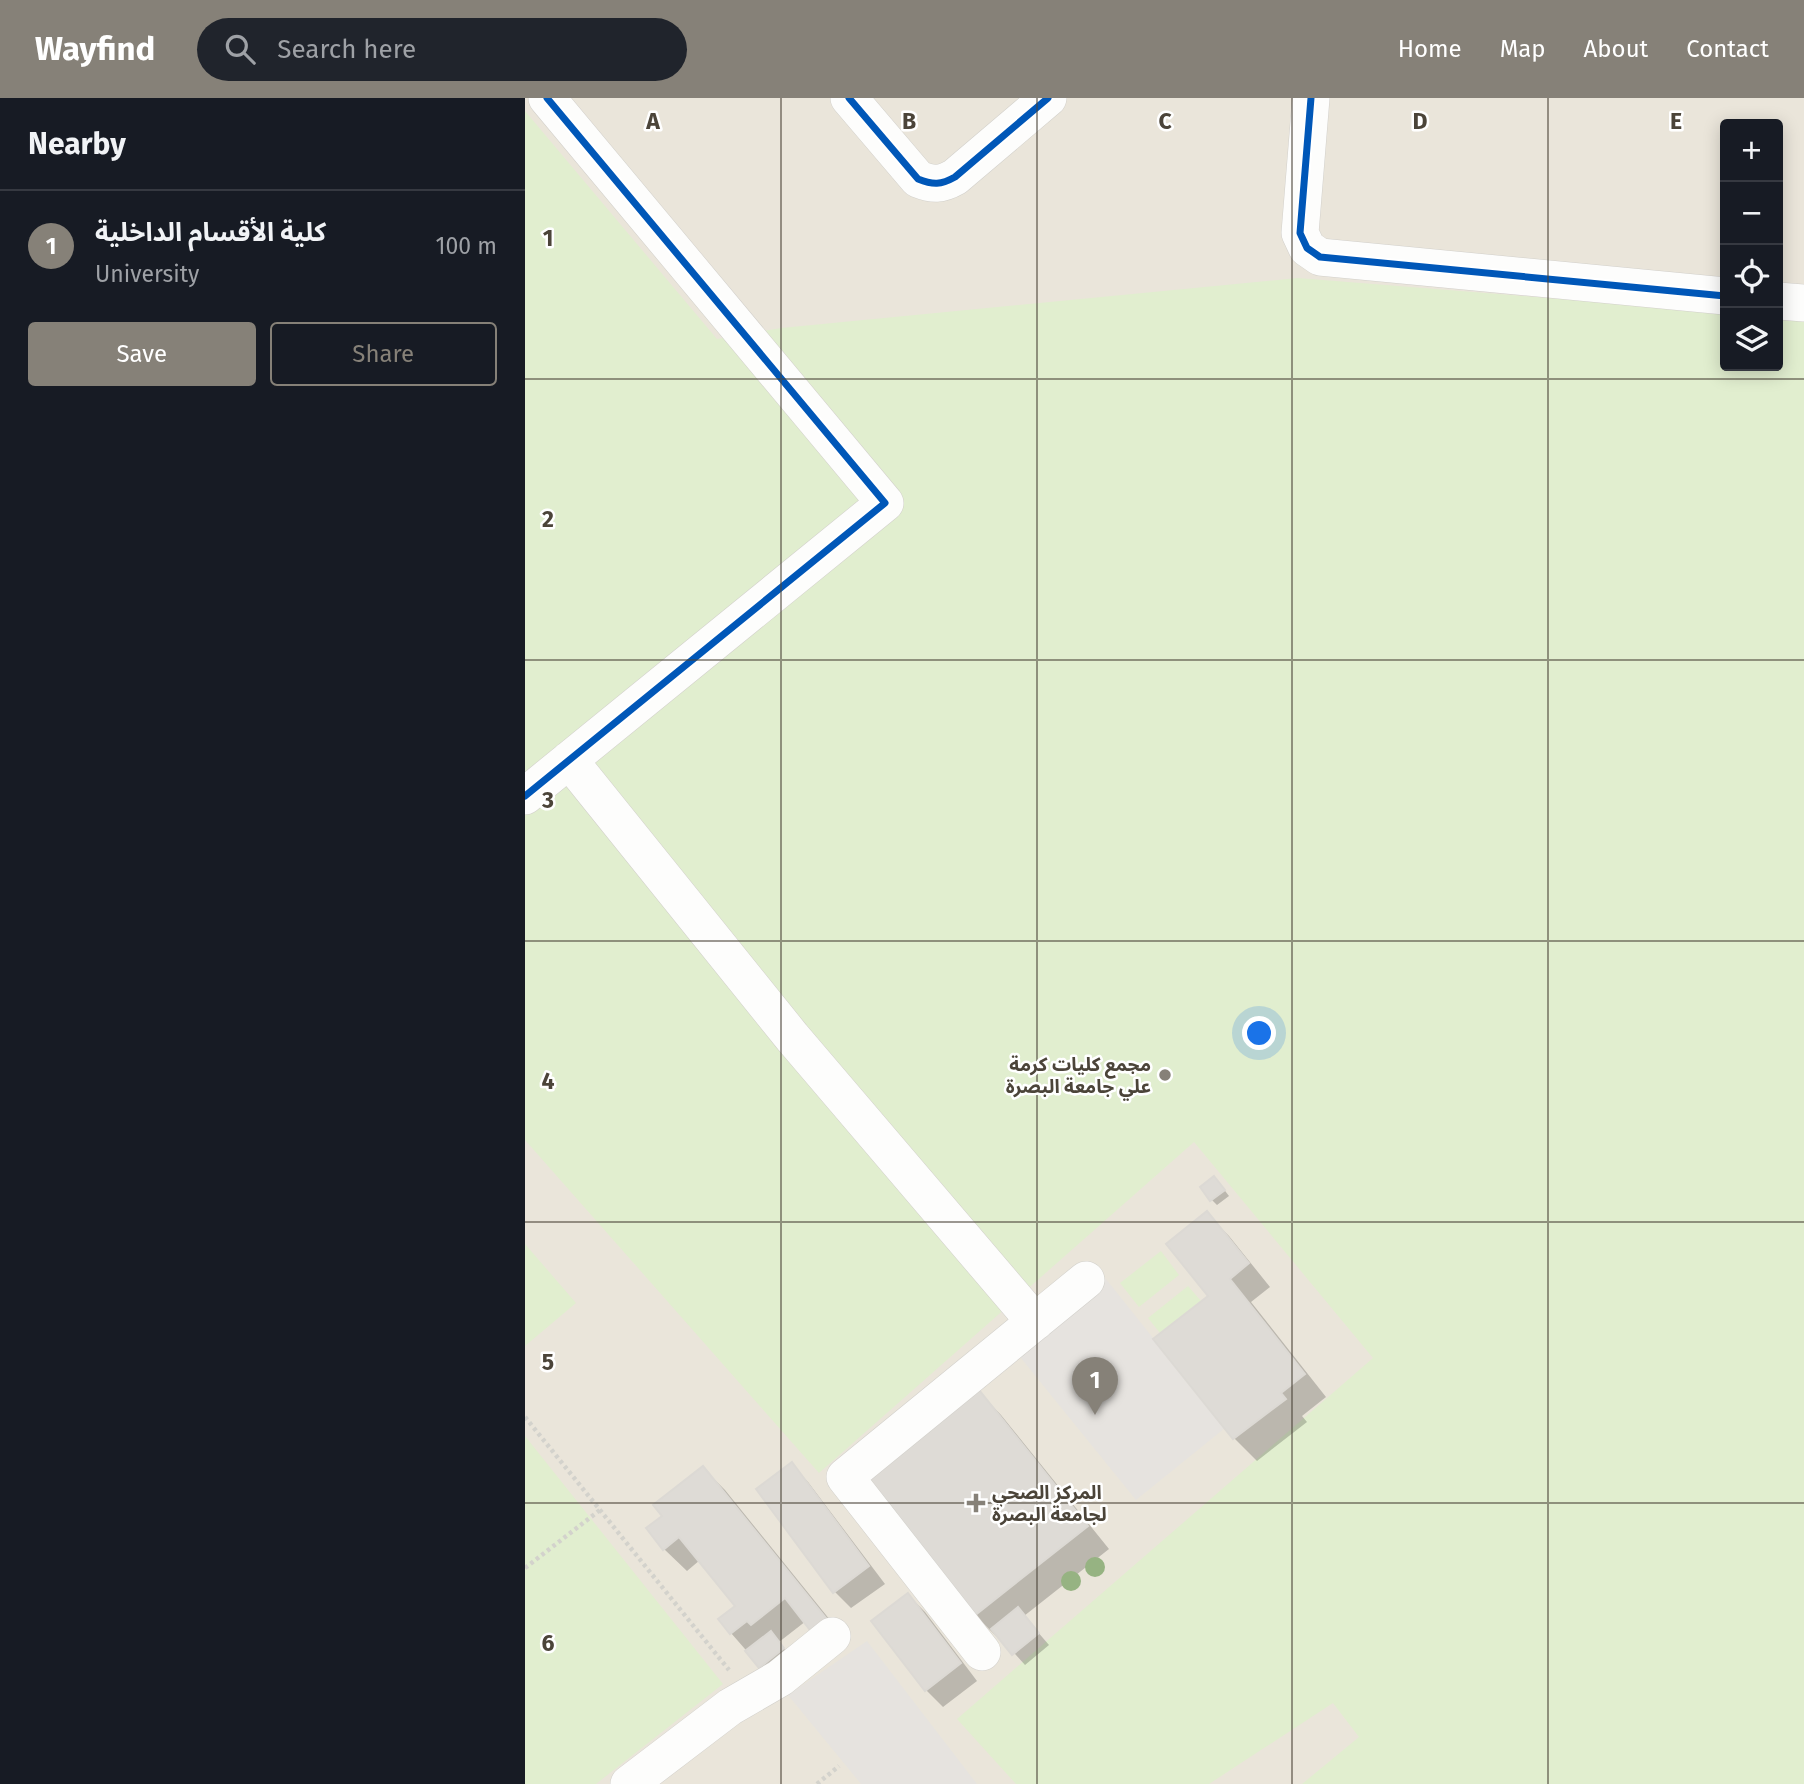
<!DOCTYPE html>
<html lang="en">
<head>
<meta charset="utf-8">
<style>
  :root { --surface:#171b24; --page:#20242c; --text:#f1f3f6; --muted:#9ea1a6; --line:#363941; --accent:#868178 }
  body { margin:0; font-family:"Fira Sans","Noto Sans Arabic",sans-serif; background:var(--page); color:var(--text) }
  .controls { position:absolute; right:21px; top:21px; display:grid; overflow:hidden; border-radius:7px; box-shadow:0 4px 18px #0003 }
  .controls button { width:63px; height:63px; display:grid; place-items:center; padding:0; border:0; border-bottom:2px solid var(--line); background:var(--surface); color:var(--text); font:35px sans-serif }
  .you { position:absolute; left:735px; top:936px; width:24px; height:24px; margin:-18px; border:5px solid #fff; border-radius:50%; background:#1a73e8; box-shadow:0 0 0 10px #1a73e833 }
  .badge { display:grid; place-items:center; width:46px; height:46px; border-radius:50%; background:var(--accent); color:#fff; font-size:23px; font-weight:700 }
  .pin { position:absolute; translate:-50% -58px; filter:drop-shadow(0 2px 4px #0008) }
  .pin::after { content:''; position:absolute; top:37px; width:24px; height:21px; background:inherit; clip-path:polygon(0 0,100% 0,50% 100%) }
  .list { margin:0; padding:0; list-style:none }
  h2 { display:flex; justify-content:space-between; align-items:center; height:91px; margin:0; padding:0 28px; font-size:30px }
  h2 small { font-size:23px; font-weight:400; color:var(--muted) }
  .list li { display:grid; grid-template-columns:46px 1fr auto; gap:21px; align-items:center; box-sizing:border-box; height:112px; padding:0 28px; border-top:2px solid var(--line) }
  .list b { display:block; font-size:26px; white-space:nowrap }
  .list p { margin:0; font-size:23px; white-space:nowrap; color:var(--muted) }
  .list em { font-size:23px; font-style:normal; color:var(--muted) }
  .actions { display:flex; gap:14px; padding:21px 28px }
  .actions a { flex:1; padding:16px 0; border:2px solid var(--accent); border-radius:7px; text-align:center; font-size:24px; color:var(--accent) }
  .actions .main { background:var(--accent); color:#fff }
  .icon { flex:none; width:38px; height:38px; fill:none; stroke:currentColor; stroke-width:2; stroke-linecap:round; stroke-linejoin:round }
  .map { position:relative; flex:none; width:1279px; height:1686px; overflow:hidden }
  header { display:flex; align-items:center; gap:42px; box-sizing:border-box; height:98px; padding:0 35px; background:var(--accent); color:#fff }
  header strong { font-size:33px }
  nav { display:flex; gap:38px; margin-inline-start:auto; font-size:24px }
  .search { width:490px; height:63px; background:var(--page); display:flex; align-items:center; gap:18px; box-sizing:border-box; padding:0 24px; border-radius:38px; color:var(--muted); font-size:26px }
  main { display:flex }
  aside { flex:1; background:var(--surface) }
  .map>svg:first-child { display:block }
  .education { fill:#eae5da; fill-rule:evenodd }
  .green { fill:#e1eecf }
  .parking { fill:#e6e3df }
  .shadow { fill:#0003 }
  .building { fill:#dedbd6; stroke:#dcd9d4; stroke-width:2 }
  .lines { fill:none; stroke-linecap:round; stroke-linejoin:round }
  .minor-casing { stroke:#d2d0cb; stroke-width:38 }
  .path { stroke:#d3d2cc; stroke-width:4.5; stroke-dasharray:3.5 3.5; stroke-linecap:butt }
  .minor { stroke:#fdfdfc; stroke-width:37 }
  .cycleway-casing { stroke:#fff; stroke-width:11 }
  .cycleway { stroke:#0057b8; stroke-width:7 }
  .tree { fill:#96b382 }
  .grid { fill:none; stroke:#4b4439; stroke-width:2; stroke-opacity:0.55 }
  .poi-dot { fill:#868178; stroke:#fff; stroke-width:2.5 }
  .labels { text-anchor:middle; dominant-baseline:central; stroke-width:5; stroke-linejoin:round; paint-order:stroke }
  .poi-label { font-size:19px; font-weight:bold; fill:#4b4439; stroke:#fff; text-anchor:end }
  .grid-label { font-size:23px; text-anchor:middle; font-weight:bold; fill:#4b4439; stroke:#fff; stroke-width:5; stroke-linejoin:round; paint-order:stroke }
</style>
</head>
<body>
<header>
<strong>Wayfind</strong>
<div class="search"><svg class="icon" aria-label="search" viewBox="0 0 24 24"><circle cx="10" cy="10" r="6"/><path d="M15 15l6 6"/></svg>Search here</div>
<nav><a>Home</a><a>Map</a><a>About</a><a>Contact</a></nav>
</header>
<main>
<aside>
<h2>Nearby<small></small></h2>
<ul class="list">
<li><span class="badge">1</span><div><b>كلية الأقسام الداخلية</b><p>University</p></div><em>100 m</em></li>
</ul>
<div class="actions"><a class="main">Save</a><a>Share</a></div>
</aside>
<div class="map">
<svg width="1279" height="1686" viewBox="0 0 1279 1686">
  <rect width="100%" height="100%" fill="#f4f2ee"/>
  <path class="education" d="M0,0h1279v1686h-1279zM1200,26h53v242h-53z"/>
  <path class="green" d="M0,13l192,228 64,-11 517,-50 427,34v54h53v-50l26,2v1466h-502l57,-47 -26,-34 -124,81h-193l-59,-65 416,-361 -179,-216 -375,331 -294,-333z
    M0,1146l51,59 -51,43z
    M636,1153l18,24 -40,32 -19,-24z
    M663,1188l13,15 -41,32 -12,-15z
    M0,1338l198,248 -127,100h-71z"/>
  <path class="parking" d="M581,1181l119,149 -89,72 -120,-148z
    M342,1543l110,143h-116l-73,-89z"/>
  <path class="shadow" d="M694,1085l10,13 -12,9 -5,-5z
    M682,1116l22,22 41,51 -19,15 75,95 -24,19 5,6 -50,39 -23,-23 -78,-99 55,-43z
    M454,1294l22,23 108,134 -85,67 25,29 -24,20 -26,-29 -1,2 -23,-23z
    M266,1367l17,17 77,102 -34,24 -17,-17z
    M178,1370l22,22 122,151 -35,-12 -6,-8 -27,21 9,12 -23,18 -34,-39 -10,-13 17,-14 -38,-46 -13,11 -23,-22v-33z
    M383,1497l17,17 52,69 -34,26 -17,-17z"/>
  <path class="building" d="M689,1078l11,14 -15,11 -10,-14z
    M682,1113l42,52 -19,16 75,95 -24,19 5,6 -53,40 -80,-100 55,-43 -42,-52z
    M454,1292l109,136 -114,90 -109,-136z
    M267,1364l77,104 -36,27 -77,-104z
    M178,1368l123,152 -16,12 -25,-32 -34,27 -4,-4 -17,13 -12,-15 17,-13 -56,-69 -16,13 -17,-22 16,-12 -9,-11z
    M383,1495l53,70 -36,28 -54,-70z
    M493,1509l21,26 -27,22 -21,-26z
    M246,1533l13,17 -25,20 -14,-17z"/>
  <g class="lines">
    <defs>
      <path id="minor" d="M324,0l69,81c15,6 23,6 37,-2l93,-79
        M786,0l-11,135 7,15 13,9 405,39
        M1253,203l26,2
        M44,662l223,277 243,285
        M0,698l360,-293 -338,-405
        M457,1554l-137,-175 241,-197
        M104,1686l101,-77 50,-29 52,-42"/>
    </defs>
    <use href="#minor" class="minor-casing"/>
    <path class="path" d="M0,1319l204,253
      M0,1470l75,-58
      M292,1686l22,-18"/>
    <use href="#minor" class="minor"/>
    <defs>
      <path id="cycleway" d="M324,0l69,81c15,6 23,6 37,-2l93,-79
        M786,0l-11,135 7,15 13,9 405,39
        M0,698l360,-293 -338,-405"/>
    </defs>
    <use href="#cycleway" class="cycleway-casing"/>
    <use href="#cycleway" class="cycleway"/>
  </g>
  <g class="tree">
    <circle cx="570" cy="1469" r="10"/>
    <circle cx="546" cy="1483" r="10"/>
  </g>
  <path class="grid" d="M256,0v1686M512,0v1686M767,0v1686M1023,0v1686M0,281h1279M0,562h1279M0,843h1279M0,1124h1279M0,1405h1279"/>
  <g class="poi-dot">
    <circle cx="640" cy="977" r="7"/>
    <path d="M447.5 1394.5h7v7h7v7h-7v7h-7v-7h-7v-7h7z"/>
  </g>
  <g class="labels">
    <g class="poi-label">
      <text x="626" y="966">مجمع كليات كرمة<tspan x="626" dy="22">علي جامعة البصرة</tspan></text>
      <text x="467" y="1394" text-anchor="start">المركز الصحي<tspan x="467" dy="22">لجامعة البصرة</tspan></text>
    </g>
  </g>
  <g class="grid-label">
    <text x="128" y="31">A</text>
    <text x="384" y="31">B</text>
    <text x="640" y="31">C</text>
    <text x="895" y="31">D</text>
    <text x="1151" y="31">E</text>
    <text x="23" y="148">1</text>
    <text x="23" y="429">2</text>
    <text x="23" y="710">3</text>
    <text x="23" y="991">4</text>
    <text x="23" y="1272">5</text>
    <text x="23" y="1553">6</text>
  </g>
</svg>
<div class="controls">
<button>+</button>
<button>−</button>
<button><svg class="icon" aria-label="locate" viewBox="0 0 24 24"><circle cx="12" cy="12" r="6"/><path d="M12 2v4M12 18v4M2 12h4M18 12h4"/></svg></button>
<button><svg class="icon" aria-label="layers" viewBox="0 0 24 24"><path d="M12 4l9 5-9 5-9-5zM3 14l9 5 9-5"/></svg></button>
</div>
<div class="you"></div>
<div class="pin badge" style="left:570px;top:1317px">1</div>
</div>
</main>
</body>
</html>
